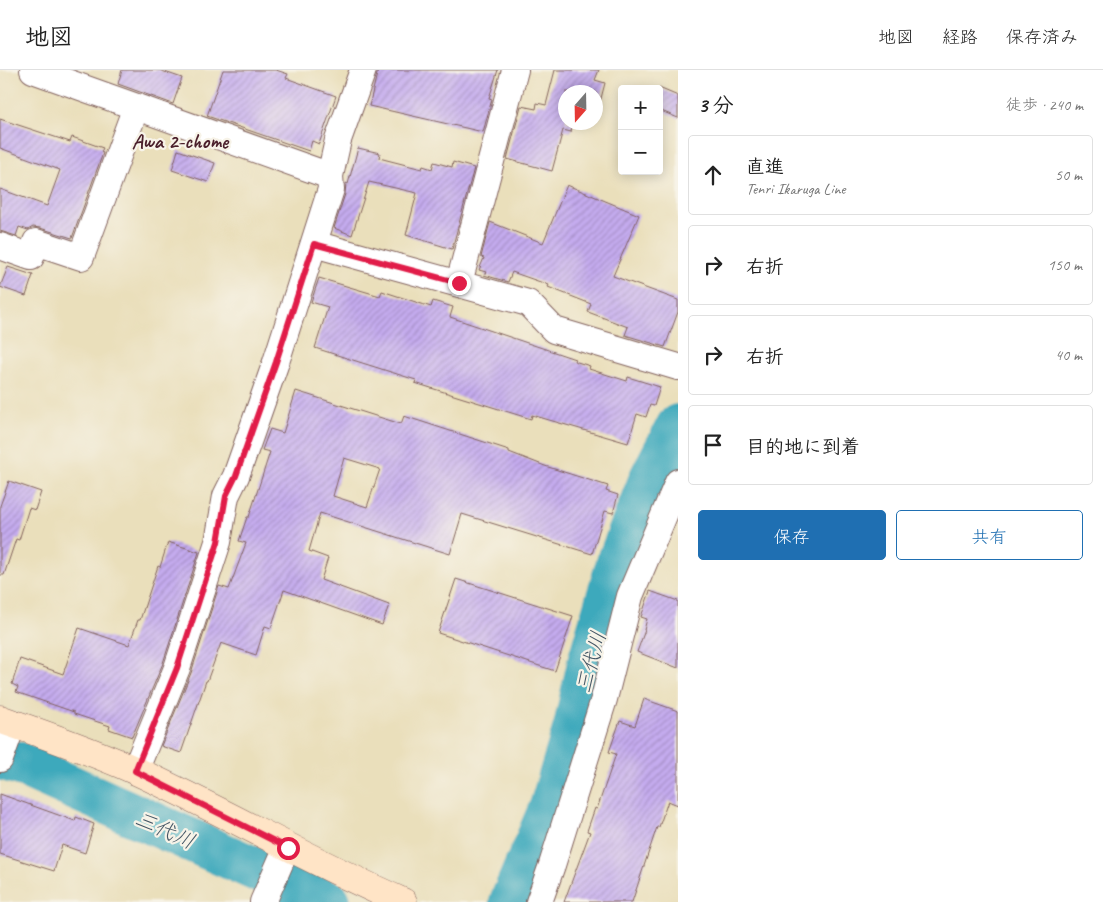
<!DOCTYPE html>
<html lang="ja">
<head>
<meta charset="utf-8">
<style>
  :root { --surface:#fff; --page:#f2f2f2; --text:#222; --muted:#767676; --line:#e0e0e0; --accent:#1f6fb2 }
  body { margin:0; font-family:Caveat,"Klee One",sans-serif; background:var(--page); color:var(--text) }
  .controls { position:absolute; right:15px; top:15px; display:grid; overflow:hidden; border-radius:5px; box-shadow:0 2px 12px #0003 }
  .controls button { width:45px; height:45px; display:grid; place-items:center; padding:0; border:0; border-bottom:1px solid var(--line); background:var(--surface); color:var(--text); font:25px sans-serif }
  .compass { position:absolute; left:558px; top:15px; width:45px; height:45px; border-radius:50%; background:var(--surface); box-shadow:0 2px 12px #0003; rotate:200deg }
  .stop { position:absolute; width:15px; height:15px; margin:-11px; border:4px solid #e11d48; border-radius:50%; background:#fff }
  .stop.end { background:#e11d48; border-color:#fff; box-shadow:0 1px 5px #0008 }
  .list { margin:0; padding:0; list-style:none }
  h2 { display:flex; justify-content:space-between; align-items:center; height:65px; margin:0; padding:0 20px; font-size:21px }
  h2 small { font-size:16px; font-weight:400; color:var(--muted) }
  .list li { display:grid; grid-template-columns:32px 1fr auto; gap:15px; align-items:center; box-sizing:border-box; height:80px; margin:0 10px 10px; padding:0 10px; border:1px solid var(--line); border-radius:5px }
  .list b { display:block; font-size:19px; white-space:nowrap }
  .list p { margin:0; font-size:16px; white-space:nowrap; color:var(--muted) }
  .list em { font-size:16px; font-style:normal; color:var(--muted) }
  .actions { display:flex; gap:10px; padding:15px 20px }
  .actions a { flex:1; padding:11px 0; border:1px solid var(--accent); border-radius:5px; text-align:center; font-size:18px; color:var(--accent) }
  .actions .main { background:var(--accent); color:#fff }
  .icon { flex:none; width:28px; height:28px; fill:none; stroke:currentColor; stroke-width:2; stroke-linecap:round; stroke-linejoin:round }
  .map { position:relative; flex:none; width:678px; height:832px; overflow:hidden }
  header { display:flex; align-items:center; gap:30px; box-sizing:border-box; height:70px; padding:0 25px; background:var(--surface); border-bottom:1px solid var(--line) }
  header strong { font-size:24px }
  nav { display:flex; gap:28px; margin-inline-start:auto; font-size:18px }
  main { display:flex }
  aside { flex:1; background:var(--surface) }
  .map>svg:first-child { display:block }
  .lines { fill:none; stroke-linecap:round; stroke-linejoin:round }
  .river { stroke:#3da9bc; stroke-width:44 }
  .building { fill:url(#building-hatch); fill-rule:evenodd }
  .minor-casing { stroke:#82625d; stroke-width:28 }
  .secondary-casing { stroke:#82625d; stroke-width:29 }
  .minor { stroke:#fff; stroke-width:26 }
  .secondary { stroke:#ffe4c6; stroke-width:28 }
  .route { stroke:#e11d48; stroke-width:6 }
  .labels { text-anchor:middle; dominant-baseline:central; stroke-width:4.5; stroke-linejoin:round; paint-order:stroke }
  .neighbourhood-label { font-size:21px; font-weight:bold; fill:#4a1f2b; stroke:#f7f3e8 }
  .water-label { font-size:21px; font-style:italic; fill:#455665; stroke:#f7f3e8 }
</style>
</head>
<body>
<header>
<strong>地図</strong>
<nav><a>地図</a><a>経路</a><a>保存済み</a></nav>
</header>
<main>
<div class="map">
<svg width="678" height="832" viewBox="0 0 678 832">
  <defs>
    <pattern id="building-hatch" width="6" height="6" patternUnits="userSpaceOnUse" patternTransform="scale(1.25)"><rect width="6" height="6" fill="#c5acef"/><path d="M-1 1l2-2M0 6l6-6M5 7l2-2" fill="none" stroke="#a28bc2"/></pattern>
  </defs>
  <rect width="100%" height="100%" fill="#f7f3e8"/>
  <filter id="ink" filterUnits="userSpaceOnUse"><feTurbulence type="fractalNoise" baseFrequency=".02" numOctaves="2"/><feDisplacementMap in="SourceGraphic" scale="10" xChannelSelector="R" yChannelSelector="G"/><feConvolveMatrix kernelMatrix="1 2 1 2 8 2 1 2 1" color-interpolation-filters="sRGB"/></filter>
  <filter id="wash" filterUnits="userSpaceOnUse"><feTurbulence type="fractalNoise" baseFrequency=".0096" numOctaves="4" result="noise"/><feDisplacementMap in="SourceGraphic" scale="20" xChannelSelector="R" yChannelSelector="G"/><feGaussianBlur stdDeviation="1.12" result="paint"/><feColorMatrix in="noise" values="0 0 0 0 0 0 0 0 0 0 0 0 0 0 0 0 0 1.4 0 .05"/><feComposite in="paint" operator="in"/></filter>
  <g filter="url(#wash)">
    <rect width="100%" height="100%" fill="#eadfbb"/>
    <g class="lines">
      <path class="river" d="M0,688l20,6 309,138
        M511,832l40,-95 24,-80 14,-64 29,-100 33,-85 27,-52"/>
    </g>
    <g id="blocks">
      <path class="building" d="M122,0h37l23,8 -9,26 -55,-20z
        M223,0h53l12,4 -2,4 50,18 -17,48 -7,-3 -3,10 -102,-35z
        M378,0h120l-9,28 3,1 -9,33 -114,-26z
        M555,0h44l-4,10 10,3 -6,23 -3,-1v-13h-30v30h7l-2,10 -8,-2 -11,41 -45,-12 14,-53 15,3 1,-6 9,2z
        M659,18l19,8v22l-19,-8z
        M0,49l70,23 2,-5 31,11 -2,4 2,1 -31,85 -32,-10 -7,-1 -5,3 -9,-3 -3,9 -16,-5v-42l47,17 13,-36 -60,-22z
        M358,78l22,5 -1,5 43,11 1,-3 9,3 2,-7 18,5 1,-5 21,6 -22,81 -46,-14 11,-42 -48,-11 -17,53 -18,-7 11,-34 1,-11 2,1z
        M178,80l37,13 -7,19 -36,-12z
        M567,115l72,30 -26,61 65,24v12l-13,35 -40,-12 3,-8 -40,-15 3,-8 -43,-17 1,-2 -37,-13 -4,10 -24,-7 2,-3 -7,-2 5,-12 -3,-1 9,-35 53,21z
        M8,197l25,8 -7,21 -26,-9z
        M319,208l61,18 2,-5 49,16 2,-6 20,6 -3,10 125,42 -1,2 16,5 -1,3 38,12 1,-4 32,10 -6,19 -4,-1 -4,12 -9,-3 -9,29 -96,-28 -1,4 -116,-36 1,-3 -101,-32 13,-41 -17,-5z
        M296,321l105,33 3,-8 105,34v2l36,14 63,20 -2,5 12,4 -5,18 -8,-2 -13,43 -130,-40 -12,40 -130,-41 -11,38 19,7 -7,22 68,25 -7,20 -98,-35 -13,38 -6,-2 -9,29 -35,-12 -14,38h-1l-25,72 -20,-7 30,-73 28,-87 10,3 17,-46 -7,-2 8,-24h2l21,-65 -8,-2 8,-21 13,4zM344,388l36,11 -13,38 -34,-11z
        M9,411l32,11 -6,18 -6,-2 -10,32 -3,-1 -12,36h-4v-69z
        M168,472l31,10 -36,111 -31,74 -23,-8 1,-3 -36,-12v-2l-58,-20 2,-5 -6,-3 8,-25 43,15 16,-46 50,17 9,-25h2l18,-54 2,1z
        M456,509l117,37 -18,55 -117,-38z
        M650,521l28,10v67l-41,-16 8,-22h-1l3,-11 -6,-2z
        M644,629l34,12v94l-10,-4 -9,26h-2l-25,75h-68l26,-70 -3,-1 8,-23 2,1 19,-55 -7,-2 11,-31 15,5z
        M0,724l75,27 1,-4 18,7 -9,29 -23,-8 -8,26 -54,-17z"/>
    </g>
  </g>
  <g filter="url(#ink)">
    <use href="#blocks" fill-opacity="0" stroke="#82625d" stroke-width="1"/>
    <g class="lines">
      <defs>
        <path id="minor" d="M33,0l297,106 1,13 -55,173 -40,114 -10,20 -8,46 -41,126 -42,103
          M330,106l8,-36 25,-70
          M314,174l214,59 26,27 124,37
          M0,176l31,11 5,-15 45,15 55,-150
          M459,213l56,-213
          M0,689l13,-36
          M263,832l24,-55
          M539,832l13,-37 52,-166 26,-103 48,-114"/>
        <path id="secondary" d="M0,649c45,16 90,31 134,51 91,42 178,92 269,132"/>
      </defs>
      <use href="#minor" class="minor-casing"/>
      <use href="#secondary" class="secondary-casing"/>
      <use href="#minor" class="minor"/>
      <use href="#secondary" class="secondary"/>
    </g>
  </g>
  <g class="lines" filter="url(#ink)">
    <path class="route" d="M288,778l-153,-77 42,-103 41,-126 8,-46 10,-20 40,-114 38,-118 145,39"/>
  </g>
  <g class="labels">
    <g class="neighbourhood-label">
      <text x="180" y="71">Awa 2-chome</text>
    </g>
    <g class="water-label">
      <text transform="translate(591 592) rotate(-75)">三代川</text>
      <text transform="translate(165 760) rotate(24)">三代川</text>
    </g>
  </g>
</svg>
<div class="controls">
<button>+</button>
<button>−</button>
</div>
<svg class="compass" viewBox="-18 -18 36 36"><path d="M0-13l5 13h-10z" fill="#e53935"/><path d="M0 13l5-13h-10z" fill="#767676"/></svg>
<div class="stop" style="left:288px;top:778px"></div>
<div class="stop end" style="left:459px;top:213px"></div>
</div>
<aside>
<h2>3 分<small>徒歩 · 240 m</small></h2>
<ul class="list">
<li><svg class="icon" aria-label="ahead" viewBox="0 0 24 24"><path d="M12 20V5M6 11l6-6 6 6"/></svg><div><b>直進</b><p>Tenri Ikaruga Line</p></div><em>50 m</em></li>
<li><svg class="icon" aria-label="right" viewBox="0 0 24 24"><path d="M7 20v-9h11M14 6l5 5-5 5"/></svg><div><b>右折</b></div><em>150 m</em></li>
<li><svg class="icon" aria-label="right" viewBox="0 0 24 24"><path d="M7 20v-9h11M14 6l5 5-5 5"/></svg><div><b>右折</b></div><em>40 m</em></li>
<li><svg class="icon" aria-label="arrive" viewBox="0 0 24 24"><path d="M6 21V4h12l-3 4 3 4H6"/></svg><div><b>目的地に到着</b></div></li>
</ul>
<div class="actions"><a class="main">保存</a><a>共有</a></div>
</aside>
</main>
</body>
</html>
